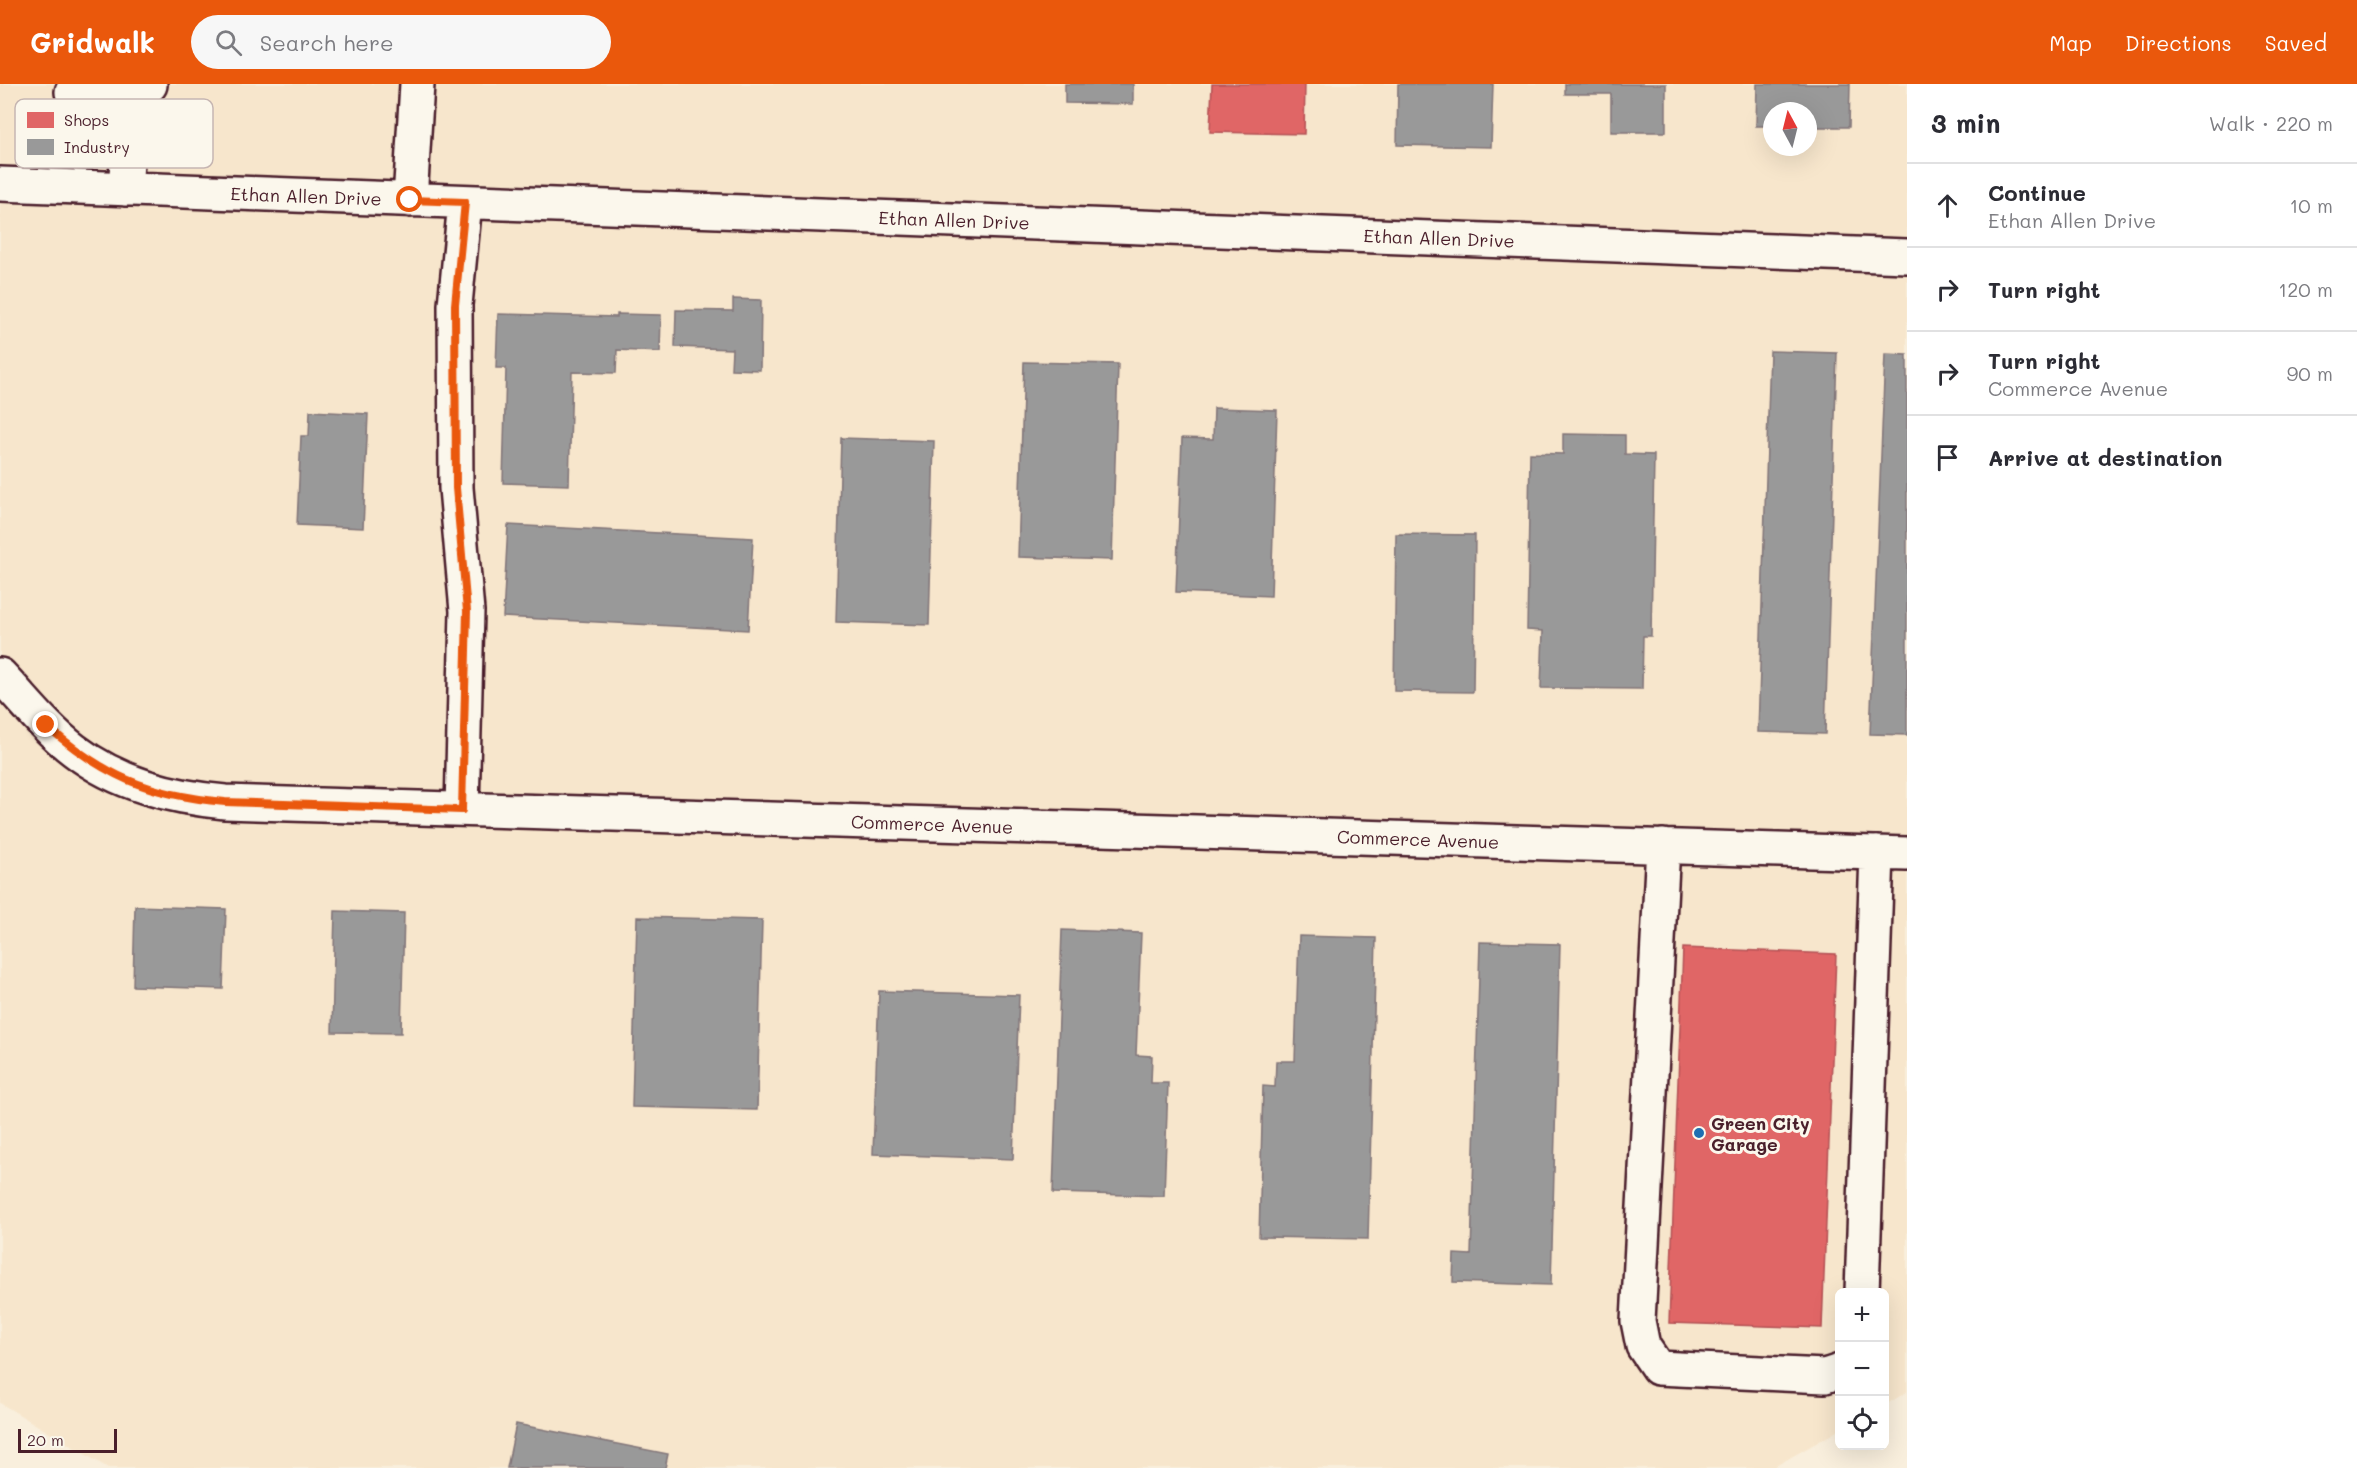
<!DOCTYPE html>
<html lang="en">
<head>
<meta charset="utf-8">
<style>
  :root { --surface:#fff; --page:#f7f7f7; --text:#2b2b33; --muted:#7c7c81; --line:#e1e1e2; --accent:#ea580c }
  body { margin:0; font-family:Mali,sans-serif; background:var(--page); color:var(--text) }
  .controls { position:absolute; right:18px; bottom:18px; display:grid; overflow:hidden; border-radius:9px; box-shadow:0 6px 24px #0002 }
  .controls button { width:54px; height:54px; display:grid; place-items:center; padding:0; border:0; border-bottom:2px solid var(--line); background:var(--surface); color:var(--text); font:30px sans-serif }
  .compass { position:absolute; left:1763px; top:18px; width:54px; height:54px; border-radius:50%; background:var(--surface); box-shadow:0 6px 24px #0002; rotate:353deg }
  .scale { position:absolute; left:18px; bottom:15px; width:99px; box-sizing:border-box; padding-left:6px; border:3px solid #4a1f2b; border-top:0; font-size:16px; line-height:21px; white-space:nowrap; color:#4a1f2b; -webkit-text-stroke:4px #fbf7ec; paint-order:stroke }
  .stop { position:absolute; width:18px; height:18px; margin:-14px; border:4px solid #ea580c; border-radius:50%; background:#fff }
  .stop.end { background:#ea580c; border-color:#fff; box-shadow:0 2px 6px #0008 }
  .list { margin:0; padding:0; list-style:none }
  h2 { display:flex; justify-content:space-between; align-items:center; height:78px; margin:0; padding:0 24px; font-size:26px }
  h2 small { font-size:20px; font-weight:400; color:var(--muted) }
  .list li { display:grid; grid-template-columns:39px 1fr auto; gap:18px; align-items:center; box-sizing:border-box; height:84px; padding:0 24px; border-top:2px solid var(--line) }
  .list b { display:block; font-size:22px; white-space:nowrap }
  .list p { margin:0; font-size:20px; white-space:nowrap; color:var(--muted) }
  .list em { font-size:20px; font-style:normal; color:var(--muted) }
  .icon { flex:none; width:33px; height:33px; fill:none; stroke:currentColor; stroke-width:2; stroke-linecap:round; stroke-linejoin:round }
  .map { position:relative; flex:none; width:1907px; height:1384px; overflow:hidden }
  header { display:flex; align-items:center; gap:36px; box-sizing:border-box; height:84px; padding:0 30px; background:var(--accent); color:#fff }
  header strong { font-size:28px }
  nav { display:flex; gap:33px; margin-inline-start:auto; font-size:21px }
  .search { width:420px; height:54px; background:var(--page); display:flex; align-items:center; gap:15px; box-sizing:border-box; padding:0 21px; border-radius:33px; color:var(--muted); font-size:22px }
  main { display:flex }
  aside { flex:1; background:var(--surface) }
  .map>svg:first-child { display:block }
  .built { fill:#f7e6cc; fill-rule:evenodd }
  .shops { fill:#e06666; stroke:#b35154; stroke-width:1.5 }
  .industry { fill:#999; stroke:#817478; stroke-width:1.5 }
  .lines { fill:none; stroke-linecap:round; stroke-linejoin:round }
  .minor-casing { stroke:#4a1f2b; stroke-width:38 }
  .minor { stroke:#fbf7ec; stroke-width:33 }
  .route { stroke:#ea580c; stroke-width:8 }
  .poi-dot { fill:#1f6fb2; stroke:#fbf7ec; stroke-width:2 }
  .labels { text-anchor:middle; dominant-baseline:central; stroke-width:6; stroke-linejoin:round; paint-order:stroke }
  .street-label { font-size:18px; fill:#4a1f2b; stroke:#fbf7ec }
  .poi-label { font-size:18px; font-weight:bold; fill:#4a1f2b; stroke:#fbf7ec; text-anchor:start }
  .key { fill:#fbf7ec; stroke:#c6b6b2; stroke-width:1.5 }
  .key-label { font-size:16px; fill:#4a1f2b }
</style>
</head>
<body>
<header>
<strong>Gridwalk</strong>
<div class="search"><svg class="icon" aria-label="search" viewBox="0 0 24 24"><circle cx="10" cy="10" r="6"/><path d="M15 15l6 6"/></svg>Search here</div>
<nav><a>Map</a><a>Directions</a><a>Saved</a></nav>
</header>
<main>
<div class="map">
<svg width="1907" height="1384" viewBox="0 0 1907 1384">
  <rect width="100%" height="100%" fill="#f9efdd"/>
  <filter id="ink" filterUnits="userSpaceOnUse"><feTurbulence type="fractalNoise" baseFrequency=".0167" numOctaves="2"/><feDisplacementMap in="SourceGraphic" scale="12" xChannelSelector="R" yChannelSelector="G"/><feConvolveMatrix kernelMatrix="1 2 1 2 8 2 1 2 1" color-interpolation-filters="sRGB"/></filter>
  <g filter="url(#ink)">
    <path class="built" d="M0,0h1907v1308l-22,13 -1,-113h-44l-1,138 -67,38h-1664l-108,-65zM1772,27h36v36h-36z"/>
    <path class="shops" d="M1212,0h93l-1,50 -94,-2z
      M1683,864l153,6 -14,374 -153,-5z"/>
    <path class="industry" d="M1065,0h68v20l-68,-1z
      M1398,0h95l-2,63 -94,-2z
      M1565,0h101v48h-55v-38h-46z
      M1757,0h93l-1,43h-41v-16h-36v15h-16z
      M733,215l28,1 -1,70 -29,-1 1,-20 -57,-2 1,-37 57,1z
      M498,230l119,3v-3l44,1 -1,37 -43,-2 -1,23 -44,-1 -3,113 -66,-2 3,-115h-10z
      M1770,267l67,2 -12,381 -67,-2z
      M1885,270l22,1v380l-37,-1z
      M1024,278l94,2 -6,196 -94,-3z
      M1214,324l63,2 -6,186 -95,-4 6,-154 31,1z
      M310,327l58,3 -5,114 -66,-3 4,-89h8z
      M1563,350l62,1v19l29,1 -3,181h-8l-1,53 -101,-1 2,-57 -16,-1 3,-177 33,1z
      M841,354l93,3 -5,184 -93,-3z
      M508,441l245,13 -5,92 -245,-13z
      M1396,450l79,1 -2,157 -79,-1z
      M135,822l91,3 -3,80 -90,-3z
      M335,827l69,2 -3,120 -69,-1z
      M637,833l125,3 -5,190 -125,-3z
      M1062,846l79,3 -5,122 16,1 -1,27h17l-4,113 -111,-3z
      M1299,852l77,2 -8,301 -109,-2 4,-151 12,1 1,-26h19z
      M1480,858l80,2 -9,341 -98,-3 1,-28 17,1z
      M879,907l140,4 -6,164 -140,-5z
      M516,1340l152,30 -3,14h-158z"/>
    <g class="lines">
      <defs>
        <path id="minor" d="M72,8l66,4 12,-11
          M0,100l1907,72
          M125,105l7,-93
          M410,116l7,-116
          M0,591c24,25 46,54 74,75 44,34 97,47 151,52l1682,52
          M462,725l5,-198 -11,-123 -1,-183 10,-103
          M1663,762l-25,475 5,25 15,22 167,8 15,-5
          M1862,1208l15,-439"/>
      </defs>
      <use href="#minor" class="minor-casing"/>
      <use href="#minor" class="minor"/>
    </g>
  </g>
  <g class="lines" filter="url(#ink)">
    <path class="route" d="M46,641c57,51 102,70 179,77l237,8 5,-199 -11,-123 -1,-183 10,-103 -55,-2"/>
  </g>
  <circle class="poi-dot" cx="1699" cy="1049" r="6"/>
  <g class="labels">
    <g class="street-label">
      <text transform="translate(306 112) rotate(2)">Ethan Allen Drive</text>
      <text transform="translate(954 136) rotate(2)">Ethan Allen Drive</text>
      <text transform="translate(1439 154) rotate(2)">Ethan Allen Drive</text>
      <text transform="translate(932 740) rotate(2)">Commerce Avenue</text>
      <text transform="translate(1418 755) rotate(2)">Commerce Avenue</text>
    </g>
    <g class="poi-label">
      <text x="1711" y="1039">Green City<tspan x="1711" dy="21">Garage</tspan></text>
    </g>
  </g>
  <rect x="15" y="15" width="198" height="69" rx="9" class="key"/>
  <rect x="27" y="28" width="27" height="16" fill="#e06666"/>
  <rect x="27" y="55" width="27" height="16" fill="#999"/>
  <g class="key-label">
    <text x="64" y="42">Shops</text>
    <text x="64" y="69">Industry</text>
  </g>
</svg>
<div class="controls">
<button>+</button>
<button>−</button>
<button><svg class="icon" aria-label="locate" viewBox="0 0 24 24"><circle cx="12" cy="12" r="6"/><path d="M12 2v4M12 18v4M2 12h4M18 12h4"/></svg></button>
</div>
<svg class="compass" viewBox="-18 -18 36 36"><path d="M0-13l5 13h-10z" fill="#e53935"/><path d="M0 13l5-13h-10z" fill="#7c7c81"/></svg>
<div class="scale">20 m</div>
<div class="stop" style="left:410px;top:116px"></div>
<div class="stop end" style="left:46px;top:641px"></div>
</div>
<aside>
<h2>3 min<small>Walk · 220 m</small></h2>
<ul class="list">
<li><svg class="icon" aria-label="ahead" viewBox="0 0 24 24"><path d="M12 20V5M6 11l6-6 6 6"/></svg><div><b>Continue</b><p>Ethan Allen Drive</p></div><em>10 m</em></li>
<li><svg class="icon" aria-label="right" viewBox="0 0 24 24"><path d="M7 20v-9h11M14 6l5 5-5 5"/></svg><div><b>Turn right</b></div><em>120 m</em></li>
<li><svg class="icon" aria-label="right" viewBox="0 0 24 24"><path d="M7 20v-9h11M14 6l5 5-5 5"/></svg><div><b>Turn right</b><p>Commerce Avenue</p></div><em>90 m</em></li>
<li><svg class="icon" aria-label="arrive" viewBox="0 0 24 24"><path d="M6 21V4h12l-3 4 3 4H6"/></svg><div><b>Arrive at destination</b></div></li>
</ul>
</aside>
</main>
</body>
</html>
